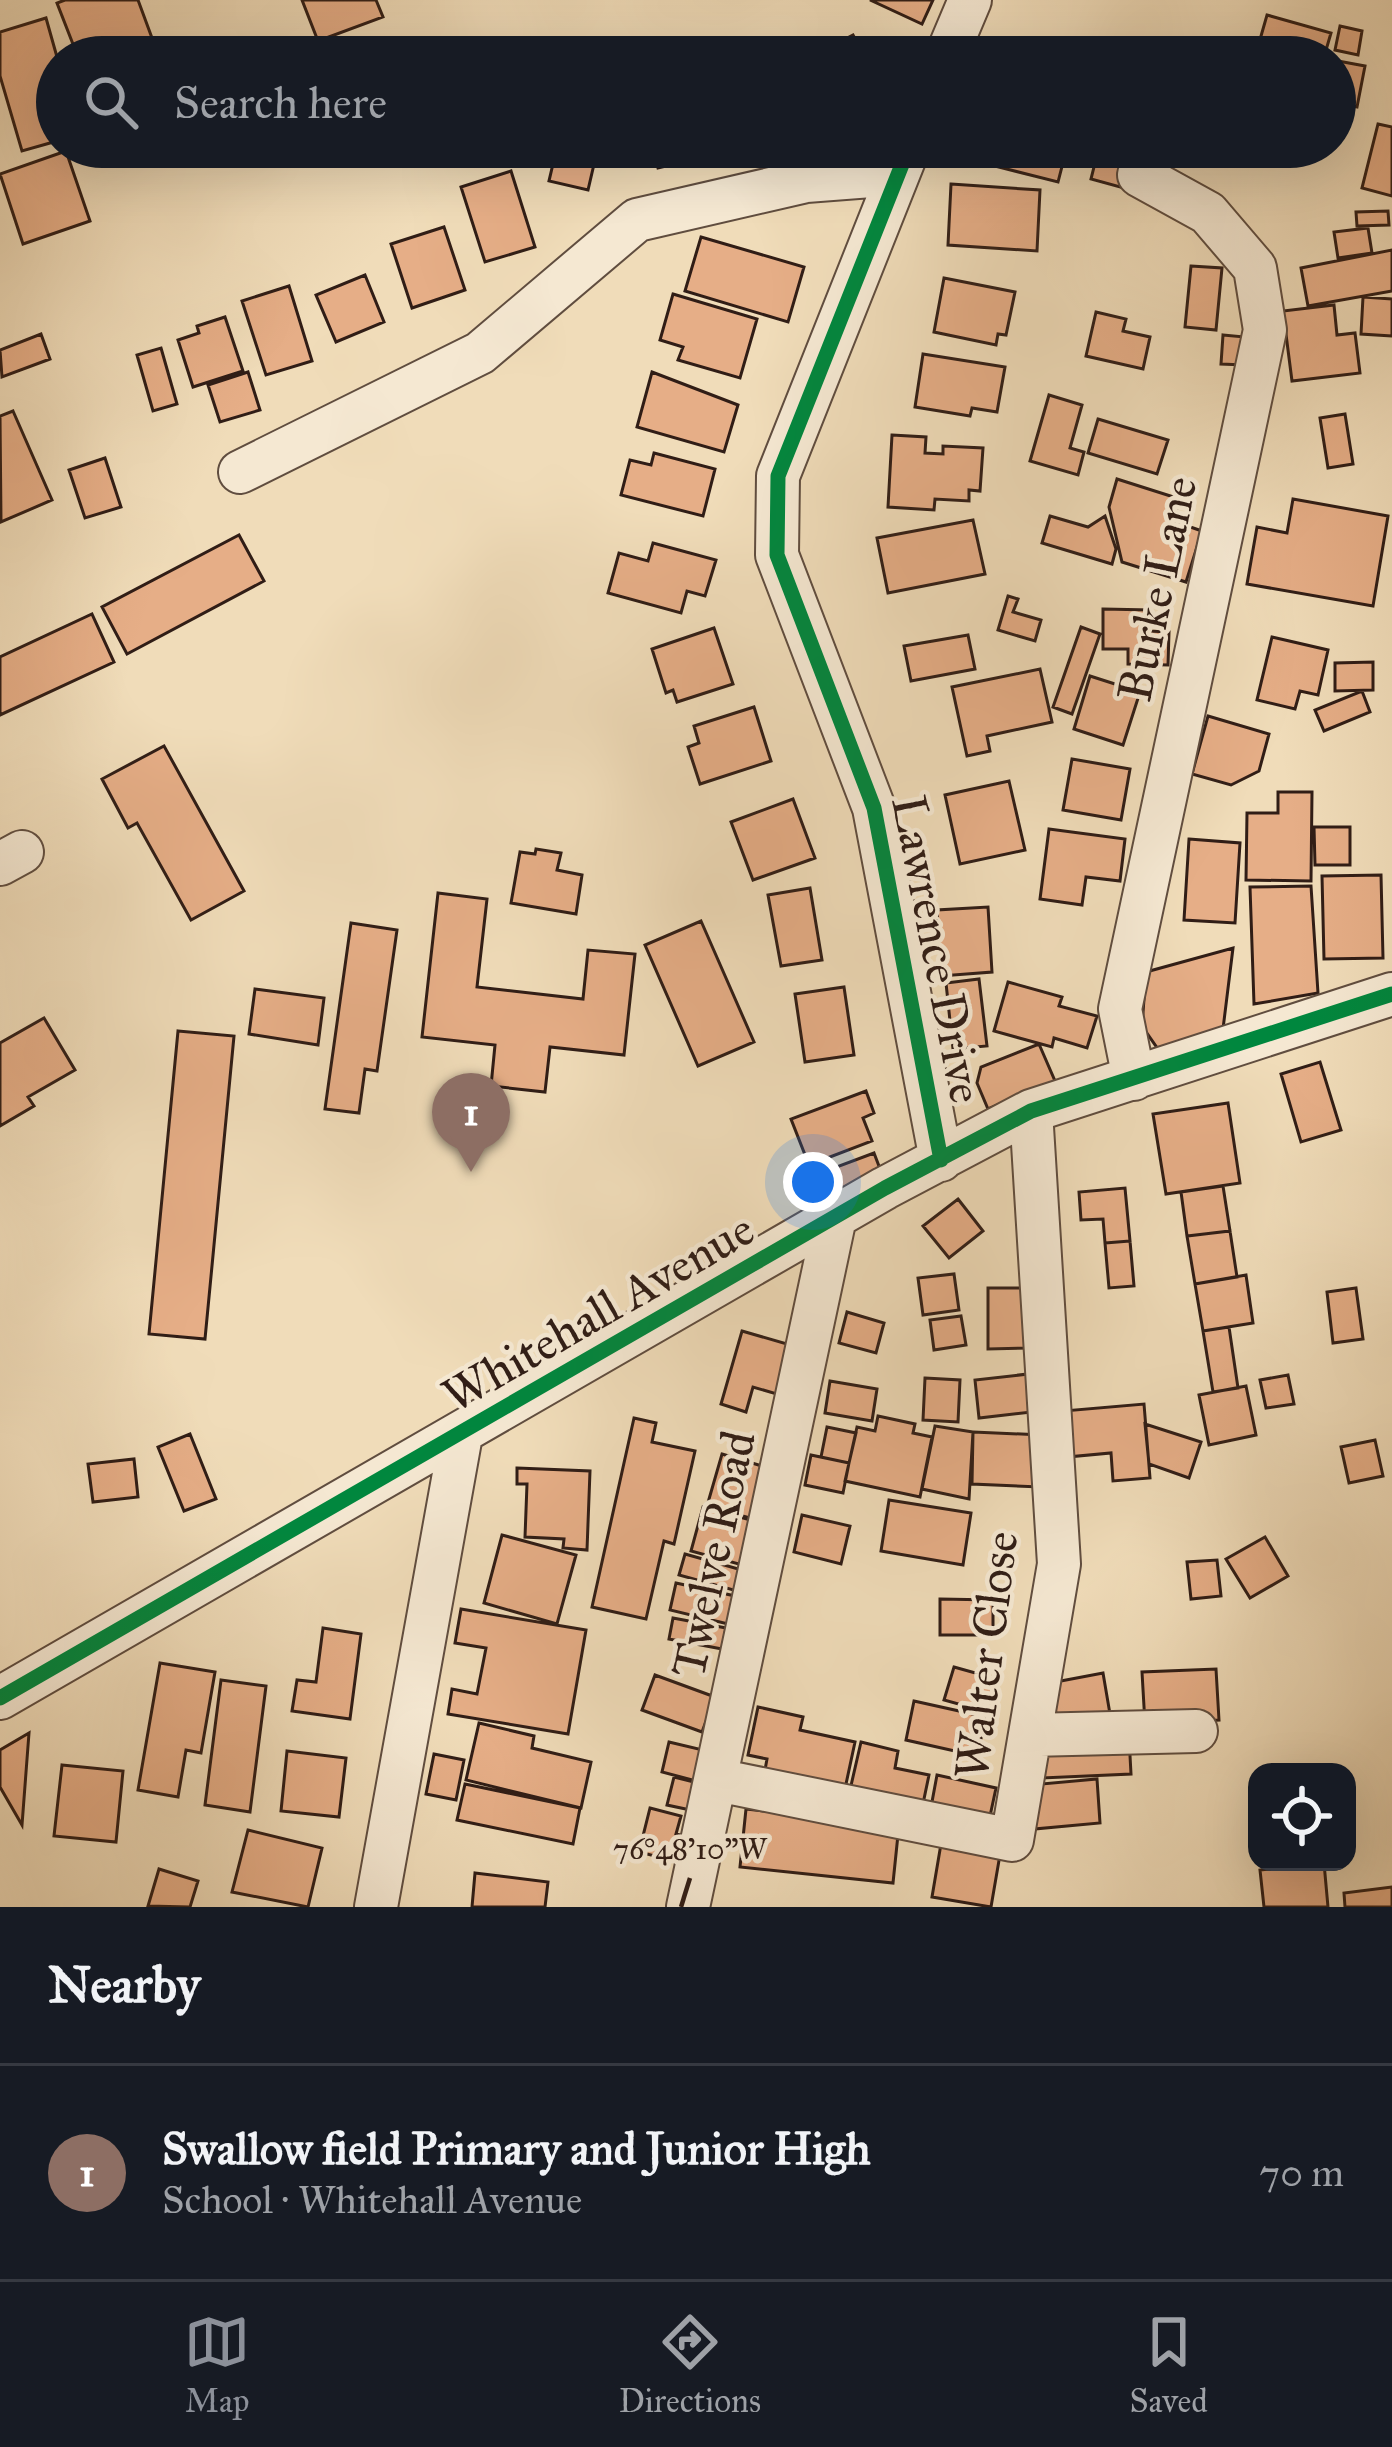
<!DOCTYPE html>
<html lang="en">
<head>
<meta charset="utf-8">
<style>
  :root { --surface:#171b24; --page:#20242c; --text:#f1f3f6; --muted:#9ea1a6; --line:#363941; --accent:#8c9099 }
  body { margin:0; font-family:"IM FELL Great Primer",serif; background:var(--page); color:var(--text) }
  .controls { position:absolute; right:36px; bottom:36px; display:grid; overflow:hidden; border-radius:24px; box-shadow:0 12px 48px #0002 }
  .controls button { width:108px; height:108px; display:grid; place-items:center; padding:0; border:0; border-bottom:3px solid var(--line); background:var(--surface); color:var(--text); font:60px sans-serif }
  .you { position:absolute; left:813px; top:1182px; width:42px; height:42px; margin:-30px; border:9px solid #fff; border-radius:50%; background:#1a73e8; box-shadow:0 0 0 18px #1a73e833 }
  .badge { display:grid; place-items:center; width:78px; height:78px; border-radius:50%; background:var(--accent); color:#fff; font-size:39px; font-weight:700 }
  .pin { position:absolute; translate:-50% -99px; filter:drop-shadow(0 3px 6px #0008) }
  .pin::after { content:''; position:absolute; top:63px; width:42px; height:36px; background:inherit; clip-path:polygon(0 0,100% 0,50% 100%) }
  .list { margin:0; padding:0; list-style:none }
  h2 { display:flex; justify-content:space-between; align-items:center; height:156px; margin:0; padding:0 48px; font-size:51px }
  h2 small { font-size:39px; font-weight:400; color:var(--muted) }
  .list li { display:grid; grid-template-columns:78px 1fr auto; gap:36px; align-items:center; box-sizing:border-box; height:216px; padding:0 48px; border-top:3px solid var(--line) }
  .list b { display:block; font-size:45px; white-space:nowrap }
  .list p { margin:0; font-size:39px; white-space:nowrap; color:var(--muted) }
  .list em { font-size:39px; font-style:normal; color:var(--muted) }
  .icon { flex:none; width:66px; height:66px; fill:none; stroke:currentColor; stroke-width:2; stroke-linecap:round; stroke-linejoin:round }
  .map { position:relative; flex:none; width:1392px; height:1907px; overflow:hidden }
  .search { position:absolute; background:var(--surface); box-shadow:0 12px 48px #0002; left:36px; right:36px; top:36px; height:132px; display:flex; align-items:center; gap:30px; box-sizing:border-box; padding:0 42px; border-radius:66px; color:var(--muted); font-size:45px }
  .sheet { height:372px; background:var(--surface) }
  nav { display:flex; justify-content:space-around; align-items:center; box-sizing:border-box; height:168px; border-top:3px solid var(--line); background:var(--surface); font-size:33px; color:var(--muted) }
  nav a { display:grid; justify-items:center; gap:6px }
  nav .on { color:var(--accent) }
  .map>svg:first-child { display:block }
  .building { fill:#e6ae87; stroke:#301d16; stroke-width:3 }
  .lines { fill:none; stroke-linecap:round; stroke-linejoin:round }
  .minor-casing { stroke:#604d3f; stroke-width:46 }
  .minor { stroke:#f5e8d2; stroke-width:42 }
  .cycleway-casing { stroke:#f5e8d2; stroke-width:22 }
  .cycleway { stroke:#00873e; stroke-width:15 }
  .ticks { fill:none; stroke:#301d16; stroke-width:4.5 }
  .labels { text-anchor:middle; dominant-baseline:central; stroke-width:9; stroke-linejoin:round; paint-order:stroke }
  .street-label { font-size:48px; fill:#301d16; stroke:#f5e8d2 }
  .ticks-label { font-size:30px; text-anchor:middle; fill:#301d16; stroke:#f5e8d2; stroke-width:9; stroke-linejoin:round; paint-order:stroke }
</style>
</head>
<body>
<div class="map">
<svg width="1392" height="1907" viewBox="0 0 1392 1907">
  <rect width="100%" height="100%" fill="#f0dcb9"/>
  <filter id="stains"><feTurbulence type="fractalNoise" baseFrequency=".00167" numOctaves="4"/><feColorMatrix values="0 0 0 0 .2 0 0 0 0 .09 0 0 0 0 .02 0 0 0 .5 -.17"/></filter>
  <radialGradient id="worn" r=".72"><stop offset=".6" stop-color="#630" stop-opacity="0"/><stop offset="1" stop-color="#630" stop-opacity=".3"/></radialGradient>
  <path class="building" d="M65,0h73l21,57h-81l-21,-54z
    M302,0h74l7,17 -65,24z
    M870,0h63l-11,24z
    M1267,15l64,18 -7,24h-69z
    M46,18l11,39v84l-35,10 -22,-75v-44z
    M1340,26l22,5 -4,24 -23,-5z
    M853,35l12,22h-54z
    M757,39l9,18h-47z
    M1338,61l27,5 -8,41 -22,-5z
    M1378,124l14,3v69l-30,-8z
    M557,147h41l-10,43 -39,-9z
    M653,147h58l2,8 -55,13z
    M974,147h93l-9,35 -87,-22z
    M1099,147h45l-13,43 -40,-11z
    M66,151l24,70 -67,23 -23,-70z
    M511,171l24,76 -50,15 -24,-75z
    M951,184l89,6 -3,61 -89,-6z
    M1388,211l1,14 -32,1 -1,-14z
    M444,227l21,63 -53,18 -21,-64z
    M1368,228l4,25 -34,5 -4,-26z
    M701,237l103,30 -16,55 -103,-31z
    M1392,250v41l-84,15 -7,-38z
    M1191,266l31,2 -6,62 -31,-3z
    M365,275l19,47 -48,20 -20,-47z
    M944,278l71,14 -9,43 -8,-1 -2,11 -62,-13z
    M289,286l23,75 -46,14 -24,-74z
    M673,294l84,25 -17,59 -62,-18 5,-13 -23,-7z
    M1363,297l29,2v37l-31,-2z
    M1334,305l3,30 18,-2 5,40 -68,8 -9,-70z
    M1096,312l30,7 -3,12 27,6 -7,32 -57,-13z
    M225,317l18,54 -50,16 -15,-47 21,-7 -2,-7z
    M41,334l9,25 -48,18 -2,-27z
    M1223,335l22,2 -1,28 -23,-1z
    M161,348l16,56 -24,7 -16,-56z
    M923,354l82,13 -8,45 -25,-4 -2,8 -55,-9z
    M248,372l12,38 -40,12 -12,-37z
    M652,372l86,33 -14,47 -87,-25z
    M1049,395l33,10 -12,43 14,4 -6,23 -48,-14z
    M13,411l39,89 -51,22 -1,-106z
    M1345,414l8,50 -25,4 -8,-50z
    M1098,419l70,21 -11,34 -69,-21z
    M892,435l34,2 -1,16 18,1v-8l40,2 -3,43 -11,-1v11l-34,-2 -1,11 -46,-3z
    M654,453l61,16 -12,47 -82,-21 9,-35 21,5z
    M105,458l16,49 -36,11 -16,-48z
    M1117,479l63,20 -7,22 29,10 -16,51 -64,-20 -13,-55z
    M1293,499l95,17 -15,90 -126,-22 10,-57 30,6z
    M1050,516l38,11 17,-11 11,33 -4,15 -70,-21z
    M973,520l12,54 -97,19 -11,-55z
    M239,535l25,46 -137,73 -25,-47z
    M653,543l63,17 -11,36 -18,-5 -6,22 -73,-20 11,-40 29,8z
    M1008,596l10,3 -5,13 28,8 -6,21 -37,-11z
    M1103,609l47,1v21l19,1 -1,33 -40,-1v-15h-25z
    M92,614l22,48 -114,53v-58z
    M1081,627l19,7 -28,80 -19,-7z
    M714,628l19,56 -56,18 -4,-12 -7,3 -14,-44z
    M968,635l7,34 -64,12 -7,-35z
    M1272,637l56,13 -10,45 -18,-4 -5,18 -38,-9z
    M1373,662v28l-38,1v-28z
    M1040,669l12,53 -65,14 3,15 -23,5 -15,-69z
    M1090,676l50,16 -17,53 -49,-16z
    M1362,691l8,21 -46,19 -9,-21z
    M754,707l17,54 -71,23 -12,-37 11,-4 -5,-17z
    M1208,716l61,18 -10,37 -28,14 -39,-11z
    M164,746l80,145 -53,29 -54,-97 -9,5 -26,-49z
    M1072,759l58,10 -9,51 -58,-10z
    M1009,781l16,69 -65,14 -15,-69z
    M1278,792h34l-1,89 -65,-1 1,-67h31z
    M793,799l22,59 -62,22 -22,-58z
    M1314,827h36v38h-35z
    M1049,829l76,10 -5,42 -34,-4 -4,28 -42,-6z
    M1189,839l51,4 -5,80 -51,-3z
    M536,849l25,4 -4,17 25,5 -6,39 -65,-11 9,-51 15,2z
    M1381,875l2,83 -59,1 -2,-83z
    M1311,886l7,107 -64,11 -4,-117z
    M810,888l12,72 -41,6 -13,-71z
    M438,893l49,6 -10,88 106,12 5,-49 47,4 -11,101 -74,-8 -5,45 -54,-6 4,-41 -73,-8z
    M988,907l4,65 -51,4 -4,-66z
    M701,921l53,121 -56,24 -53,-121z
    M351,923l46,7 -20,141 -12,-2 -6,44 -34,-4z
    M1233,948l-11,89 -64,12 -16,-23 4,-54z
    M979,979l8,67 -34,3 -7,-66z
    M1008,982l54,15 -3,9 38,10 -10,32 -33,-10 -2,9 -58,-16z
    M844,987l10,68 -49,7 -10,-68z
    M255,989l69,9 -6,47 -69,-11z
    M44,1018l31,52 -47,27 6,9 -34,20v-83z
    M178,1031l56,5 -29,303 -56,-5z
    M1039,1044l16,37 -67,28 -11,-26 4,-16z
    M1320,1062l21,68 -40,12 -20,-68z
    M866,1091l8,22 -11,5 9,23 -63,24 -18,-46z
    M1228,1103l12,80 -74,11 -13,-80z
    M874,1153l11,29 -42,16 -12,-29z
    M1223,1186l7,45 -43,5 -6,-44z
    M1125,1188l5,53 -25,2 -2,-24 -22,1 -2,-28z
    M958,1199l25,32 -34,27 -26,-32z
    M1230,1231l7,46 -42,7 -8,-48z
    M1130,1241l4,45 -25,2 -4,-45z
    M954,1274l5,36 -36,5 -5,-37z
    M1246,1275l7,48 -50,8 -8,-47z
    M988,1288h39l1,60 -40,1z
    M1356,1288l7,51 -30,4 -6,-51z
    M847,1312l37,11 -8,30 -37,-10z
    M961,1316l5,29 -32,5 -4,-30z
    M1229,1327l9,61 -25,4 -10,-61z
    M742,1331l52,15 -14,49 -27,-8 -7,25 -25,-8z
    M1037,1373l4,38 -62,7 -4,-38z
    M1288,1375l6,29 -28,4 -6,-28z
    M925,1378l35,2 -2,42 -35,-2z
    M830,1381l47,8 -5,32 -47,-8z
    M1246,1386l10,49 -47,10 -10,-50z
    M1144,1404l6,74 -37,3 -2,-28 -44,4 -4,-46z
    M878,1416l37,8 -2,9 19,4 -12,60 -75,-16 12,-54 18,4z
    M634,1418l22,5 -4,19 43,9 -21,93 -10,-3 -18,78 -54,-12z
    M1145,1424l56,18 -12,36 -40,-14z
    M935,1426l38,6 -4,67 -47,-10z
    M827,1427l29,6 -7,30 -28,-6z
    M973,1432l69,3 -2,52 -68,-3z
    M190,1434l26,65 -32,12 -26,-64z
    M1375,1440l8,36 -34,7 -8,-36z
    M722,1454l50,15 -15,51 -50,-14z
    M811,1455l38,8 -6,30 -38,-8z
    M134,1459l4,38 -45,5 -5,-38z
    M517,1468l73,3 -3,79 -24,-2 1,-9 -39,-2 2,-53h-10z
    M889,1500l82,13 -8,52 -82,-14z
    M703,1507l55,15 -12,44 -55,-15z
    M802,1515l48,11 -9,38 -47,-12z
    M502,1535l74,20 -19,69 -73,-21z
    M1265,1537l23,39 -38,22 -24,-39z
    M685,1554l57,16 -5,21 -58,-16z
    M1217,1560l4,36 -30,3 -4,-37z
    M676,1583l59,13 -7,28 -58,-14z
    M940,1599l53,1v35h-53z
    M461,1609l125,21 -18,104 -120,-20 4,-25 25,5 9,-46 -31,-5z
    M673,1618l53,10 -4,21 -53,-10z
    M323,1628l38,6 -11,85 -58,-8 5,-31 19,2z
    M160,1663l55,9 -14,81 -15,-3 -8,47 -40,-7z
    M954,1667l43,12 -10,33 -43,-12z
    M1216,1669l3,51 -74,4 -3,-52z
    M1103,1673l7,41 -58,11 -7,-41z
    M655,1675l60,22 -13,35 -60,-22z
    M221,1680l45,6 -16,126 -45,-7z
    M914,1701l72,16 -9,39 -71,-16z
    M758,1707l45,10 -3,13 55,12 -12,56 -80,-17 4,-22 -19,-4z
    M479,1723l55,13 -2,12 59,14 -10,46 -115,-28z
    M29,1733l-7,92 -22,-38v-37z
    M1129,1737l2,37 -89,4 -2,-37z
    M669,1742l34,8 -7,31 -34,-9z
    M861,1742l37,9 -3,17 34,7 -9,43 -73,-15z
    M287,1751l59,7 -7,59 -58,-6z
    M434,1754l30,6 -8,40 -30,-6z
    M62,1765l61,6 -7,71 -62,-6z
    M937,1775l59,13 -9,42 -58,-12z
    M674,1777l28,7 -7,27 -28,-6z
    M1097,1779l3,44 -66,6 -4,-44z
    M465,1784l115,24 -7,36 -116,-24z
    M650,1808l31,8 -5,18 13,3 -7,26 -43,-11z
    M746,1809l153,16 -6,58 -153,-16z
    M248,1830l74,18 -14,59 -76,-15z
    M943,1832l59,11 -11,64 -59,-10z
    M1324,1863l4,44h-64l-4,-37z
    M159,1869l39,12 -8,26 -42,-1z
    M475,1873l73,9 -3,25h-73z
    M1392,1887v20h-47l-1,-14z"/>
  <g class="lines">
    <defs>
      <path id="minor" d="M946,57l24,-57
        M909,147l-131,329 -1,79 97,253 67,352
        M240,472l240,-119 157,-133 169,-39 91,-7
        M0,864l22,-12
        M1134,1079l-14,-70 145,-679 -10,-62 -47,-55 -69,-38
        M0,1698l885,-510 146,-77 361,-117
        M1030,1735l166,-4
        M717,1780l295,60 47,-276 -28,-453
        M376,1907l85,-472
        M688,1907l146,-685"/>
    </defs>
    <use href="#minor" class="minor-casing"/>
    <use href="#minor" class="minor"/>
    <defs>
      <path id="cycleway" d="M909,147l-131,329 -1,79 97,253 67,352
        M0,1698l885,-510 146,-77 361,-117"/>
    </defs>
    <use href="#cycleway" class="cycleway-casing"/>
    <use href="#cycleway" class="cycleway"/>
  </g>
  <path class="ticks" d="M681,1907l9,-29"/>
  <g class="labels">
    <g class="street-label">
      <text transform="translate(1157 589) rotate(-78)">Burke Lane</text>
      <text transform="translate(938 949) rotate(79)">Lawrence Drive</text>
      <text transform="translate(598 1312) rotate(-30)">Whitehall Avenue</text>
      <text transform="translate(713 1554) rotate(-78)">Twelve Road</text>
      <text transform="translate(986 1655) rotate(-83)">Walter Close</text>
    </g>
  </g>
  <g class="ticks-label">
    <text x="690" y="1859">76°48'10"W</text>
  </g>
  <rect width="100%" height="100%" filter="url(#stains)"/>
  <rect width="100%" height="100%" fill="url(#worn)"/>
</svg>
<div class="controls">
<button><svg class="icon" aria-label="locate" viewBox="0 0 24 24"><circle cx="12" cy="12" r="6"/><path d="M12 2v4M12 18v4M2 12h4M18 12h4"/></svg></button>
</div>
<div class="you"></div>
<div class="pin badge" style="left:471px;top:1172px;background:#8d6e63">1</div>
<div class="search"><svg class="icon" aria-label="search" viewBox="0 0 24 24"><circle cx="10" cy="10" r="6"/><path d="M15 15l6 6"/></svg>Search here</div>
</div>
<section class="sheet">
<h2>Nearby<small></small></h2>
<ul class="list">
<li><span class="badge" style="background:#8d6e63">1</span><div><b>Swallow field Primary and Junior High</b><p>School · Whitehall Avenue</p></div><em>70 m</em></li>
</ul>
</section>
<nav>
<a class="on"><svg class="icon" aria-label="map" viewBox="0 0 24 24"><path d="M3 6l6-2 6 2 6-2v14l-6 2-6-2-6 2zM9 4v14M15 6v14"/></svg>Map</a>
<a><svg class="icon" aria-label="directions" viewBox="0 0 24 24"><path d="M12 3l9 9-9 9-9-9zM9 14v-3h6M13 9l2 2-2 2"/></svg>Directions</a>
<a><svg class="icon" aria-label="saved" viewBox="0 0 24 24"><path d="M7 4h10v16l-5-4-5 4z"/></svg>Saved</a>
</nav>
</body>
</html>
